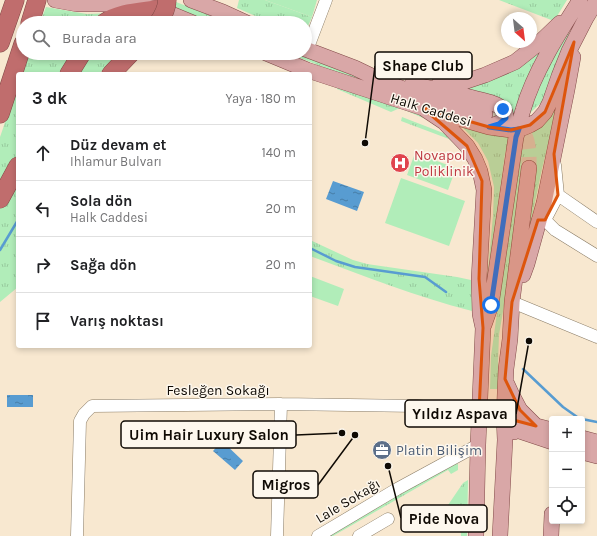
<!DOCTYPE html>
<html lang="tr">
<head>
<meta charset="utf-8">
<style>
  :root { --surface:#fff; --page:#f2f2f2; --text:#202124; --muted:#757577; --line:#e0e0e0 }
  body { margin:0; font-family:Karla,sans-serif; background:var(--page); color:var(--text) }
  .controls { position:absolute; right:12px; bottom:12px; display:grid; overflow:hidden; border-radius:4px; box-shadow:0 2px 6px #0003 }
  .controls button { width:36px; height:36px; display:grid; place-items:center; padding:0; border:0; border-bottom:1px solid var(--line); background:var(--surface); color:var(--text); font:20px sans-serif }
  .compass { position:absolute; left:501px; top:12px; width:36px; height:36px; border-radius:50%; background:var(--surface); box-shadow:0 2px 6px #0003; rotate:152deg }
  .stop { position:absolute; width:12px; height:12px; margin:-9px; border:3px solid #1a73e8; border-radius:50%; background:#fff }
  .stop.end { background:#1a73e8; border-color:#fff; box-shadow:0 1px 4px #0008 }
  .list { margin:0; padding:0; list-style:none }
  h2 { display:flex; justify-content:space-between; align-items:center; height:52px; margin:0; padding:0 16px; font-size:17px }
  h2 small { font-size:13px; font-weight:400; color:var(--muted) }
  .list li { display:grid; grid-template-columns:26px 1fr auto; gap:12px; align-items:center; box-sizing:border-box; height:56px; padding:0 16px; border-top:1px solid var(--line) }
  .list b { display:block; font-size:15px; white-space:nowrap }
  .list p { margin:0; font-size:13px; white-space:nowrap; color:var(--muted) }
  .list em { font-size:13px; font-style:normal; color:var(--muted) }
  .icon { flex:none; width:22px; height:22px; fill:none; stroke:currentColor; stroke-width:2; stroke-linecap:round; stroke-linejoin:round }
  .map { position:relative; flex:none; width:597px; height:536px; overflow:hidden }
  .search { position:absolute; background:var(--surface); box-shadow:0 2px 6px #0003; left:16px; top:16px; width:296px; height:44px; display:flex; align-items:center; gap:10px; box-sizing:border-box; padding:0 14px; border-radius:22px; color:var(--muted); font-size:15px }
  .panel { position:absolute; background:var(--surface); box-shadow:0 2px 6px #0003; left:16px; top:72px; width:296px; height:276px; border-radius:4px }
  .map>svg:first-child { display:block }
  .grass { fill:url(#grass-tufts) }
  .pitch { fill:#b1edb9 }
  .water { fill:url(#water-ripples) }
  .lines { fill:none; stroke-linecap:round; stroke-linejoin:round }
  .stream { stroke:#589cd1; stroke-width:2.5 }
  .major-tunnel { stroke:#d5c7b1; stroke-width:15; stroke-dasharray:15 8; stroke-linecap:butt }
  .minor-casing { stroke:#8a7c66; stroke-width:13 }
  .major-casing { stroke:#824a48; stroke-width:16 }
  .highway-casing { stroke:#824a48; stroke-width:19 }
  .minor { stroke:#fff; stroke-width:12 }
  .major { stroke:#d9a7a7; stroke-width:15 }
  .highway { stroke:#c06d6d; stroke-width:18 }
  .highway-bridge-casing { stroke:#824a48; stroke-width:19; stroke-linecap:butt }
  .highway-bridge { stroke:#c06d6d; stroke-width:18 }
  .route { stroke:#1a73e8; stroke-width:5 }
  .marked { fill:#dd550c; fill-opacity:0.2; stroke:#dd550c; stroke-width:3; stroke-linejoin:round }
  .labels { text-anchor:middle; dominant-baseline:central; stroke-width:3; stroke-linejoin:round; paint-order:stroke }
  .street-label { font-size:14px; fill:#0f0a04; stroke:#fdf7ed }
  .health-label { font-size:14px; fill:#be3a42; stroke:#fdf7ed; text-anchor:start }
  .service-label { font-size:14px; fill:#4e5e75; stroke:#fdf7ed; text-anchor:start }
  .leader { fill:none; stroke:#0f0a04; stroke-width:1.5 }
  .callout-dot { fill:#0f0a04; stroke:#fdf7ed; stroke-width:1.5 }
  .callout { fill:#fdf7ed; stroke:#0f0a04; stroke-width:1.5 }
  .callout-label { font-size:15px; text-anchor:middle; font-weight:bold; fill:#0f0a04 }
</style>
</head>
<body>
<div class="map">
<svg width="597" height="536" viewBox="0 0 597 536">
  <defs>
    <pattern id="grass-tufts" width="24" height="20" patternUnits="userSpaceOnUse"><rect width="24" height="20" fill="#b1edb9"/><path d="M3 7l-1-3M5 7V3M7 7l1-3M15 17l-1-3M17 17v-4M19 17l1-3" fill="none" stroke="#97ca9d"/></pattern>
    <pattern id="water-ripples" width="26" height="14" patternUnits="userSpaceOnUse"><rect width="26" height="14" fill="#589cd1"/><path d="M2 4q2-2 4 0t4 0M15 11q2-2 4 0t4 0" fill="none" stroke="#477da7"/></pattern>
  </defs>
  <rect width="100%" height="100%" fill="#f8e8d0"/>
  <path class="grass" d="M152,0h19l59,23h-17z
    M239,0h26l47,17 -7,16v-10h-33l-35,-15z
    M499,0h68l-13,21z
    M46,7l29,5 12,2 28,-1 -18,10h-57z
    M567,32l2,2 -11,31 -16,37 -13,12 18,-45z
    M546,43l-14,23 -11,30 -7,28 -10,-1 6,-4 -48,-29 38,-13 22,-12z
    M29,53h47l-14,21h-40z
    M89,53h30l-20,21h-23z
    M288,53h13l78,33 -12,-1z
    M331,77l93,38 -1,3 -23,-10 -9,4 -54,-23z
    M18,85v69l-18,33v-50z
    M557,108l-15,61 -14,67 -15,17 -14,82 -1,28 2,26h-10l1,-33 26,-188 9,-37 21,-13z
    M402,117l49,19 7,11 -9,-8 -48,-18z
    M457,122l54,12 -6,20 -19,138 7,-77 1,-28 -6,-26 -10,-18z
    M18,183v104l-18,15v-93z
    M310,240l43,20 14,4 90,13 14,3 1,31c-55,-14 -108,-35 -162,-55z
    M456,461l2,4v5l-7,4 -3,-4 -115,66h-7z
    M468,480l-1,56h-6c0,-16 -3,-19 -15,-28l17,-25z"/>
  <path class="pitch" d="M265,0h52l-5,17z
    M415,153l41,15 -8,22 -41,-15z
    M401,178l64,23 -16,45 -64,-23z
    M310,276l34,13 -6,17 -28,-10z"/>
  <path class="water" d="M333,181l31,11 -7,19 -31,-12z
    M7,395h26v12h-26z
    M222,441l21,20 -8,9 -22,-19z"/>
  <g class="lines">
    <path class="stream" d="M310,248l26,13 19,6 70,10 21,15
      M0,250l18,-30
      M523,369l40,38 17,12
      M582,419l15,3"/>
    <path class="major-tunnel" d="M485,114c37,9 45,15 44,54"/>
    <defs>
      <path id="minor" d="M307,50l19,-50
        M558,195l39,27
        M538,220h7l13,-25 -3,-30
        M545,220l10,10 42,26
        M512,302l85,35
        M77,536l3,-115 4,-7 8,-8 189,-2 136,2 62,5
        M277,536l4,-132
        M318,536l79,-47 81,-44
        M359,536l29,-17"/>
      <path id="major" d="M55,0l22,4h33l24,1 25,4 34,14
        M191,0l32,12 24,11
        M305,49l50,19 27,13 41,15 62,18
        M266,53l41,17 116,38 66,19 22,3 12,-2 7,-3 7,-4 8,-9 5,-10 9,-26 10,-25 17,-33 11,-18
        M412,84c21,5 43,9 65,15 8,2 20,4 26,10 2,2 3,6 3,9l-7,5 -10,4
        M439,84l22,-1 24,-8 30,-13 24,-19 21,-20
        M423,108l21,14 23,24 8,13 5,12 4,19 -5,89 1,35 3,14 -5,117 -2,91
        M523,275l4,-11 17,-61 23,-113 6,-33
        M484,325l7,-20 25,-168c3,-9 4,-18 7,-27 11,-38 36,-77 57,-110
        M507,384l5,11 8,15 15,15
        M479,411l73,19
        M514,432l2,-2 36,12
        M582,438l15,4
        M582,452l15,4
        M500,536l5,-96 -1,-23 2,-48 4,-30 2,-37 17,-134
        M551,536l1,-22"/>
      <path id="highway" d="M30,23l7,-23
        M104,23c16,-11 36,-11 55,-14
        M0,43l15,-43
        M69,74l13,-21
        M111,74l20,-21
        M0,114l23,-70
        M0,199l18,-33"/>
    </defs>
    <use href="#minor" class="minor-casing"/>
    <use href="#major" class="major-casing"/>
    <use href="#highway" class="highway-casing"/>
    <use href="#minor" class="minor"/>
    <use href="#major" class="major"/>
    <use href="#highway" class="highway"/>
    <defs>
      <path id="highway-bridge" d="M158,23c5,-7 9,-15 9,-23"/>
    </defs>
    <use href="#highway-bridge" class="highway-bridge-casing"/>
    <use href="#highway-bridge" class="highway-bridge"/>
  </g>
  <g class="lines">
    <path class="route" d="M491,305l25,-168 3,-8 -8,1 -22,-3 10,-3 7,-6 -1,-4 -2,-5"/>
  </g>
  <path class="marked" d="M574,42l-20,112 4,41 -13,25h-7l-26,82 -7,77 15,31 16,16 -57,-15 4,-83 -4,-49 3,-98 -15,-35 -44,-38 66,19 22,3 19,-5 15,-13z"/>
  <defs>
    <symbol id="hospital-disc" viewBox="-11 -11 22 22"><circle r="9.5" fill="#e0444e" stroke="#fdf7ed"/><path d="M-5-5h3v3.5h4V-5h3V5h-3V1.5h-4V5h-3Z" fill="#fff"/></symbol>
    <symbol id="office-disc" viewBox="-11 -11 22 22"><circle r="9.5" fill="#5c6f8a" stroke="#fdf7ed"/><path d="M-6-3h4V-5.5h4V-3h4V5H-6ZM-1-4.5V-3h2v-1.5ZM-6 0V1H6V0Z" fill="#fff"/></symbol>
  </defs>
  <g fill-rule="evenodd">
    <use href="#hospital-disc" x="389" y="152" width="22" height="22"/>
    <use href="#office-disc" x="371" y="439" width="22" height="22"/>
  </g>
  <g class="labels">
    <g class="street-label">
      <text transform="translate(431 110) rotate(17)">Halk Caddesi</text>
      <text x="218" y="390">Fesleğen Sokağı</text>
      <text transform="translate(348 501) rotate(-31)">Lale Sokağı</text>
    </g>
    <g class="health-label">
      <text x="414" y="155">Novapol<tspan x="414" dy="16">Poliklinik</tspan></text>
    </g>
    <g class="service-label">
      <text x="396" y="450">Platin Bilişim</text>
    </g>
  </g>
  <path class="leader" d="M365 143L375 66M529 341L516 414M342 433L296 435M355 435L318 485M388 466L401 518"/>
  <g class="callout-dot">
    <circle cx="365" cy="143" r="4"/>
    <circle cx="529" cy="341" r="4"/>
    <circle cx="342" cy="433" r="4"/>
    <circle cx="355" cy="435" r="4"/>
    <circle cx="388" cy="466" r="4"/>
  </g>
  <g class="callout">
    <rect x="375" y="52" width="97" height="27" rx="4"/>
    <rect x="405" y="400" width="111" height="27" rx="4"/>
    <rect x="121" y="421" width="175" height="27" rx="4"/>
    <rect x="253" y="471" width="65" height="27" rx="4"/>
    <rect x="401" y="505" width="86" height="27" rx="4"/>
  </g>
  <g class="callout-label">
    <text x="423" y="71">Shape Club</text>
    <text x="460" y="419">Yıldız Aspava</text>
    <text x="209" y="440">Uim Hair Luxury Salon</text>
    <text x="286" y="490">Migros</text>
    <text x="444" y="524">Pide Nova</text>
  </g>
</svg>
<div class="controls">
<button>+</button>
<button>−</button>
<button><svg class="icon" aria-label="locate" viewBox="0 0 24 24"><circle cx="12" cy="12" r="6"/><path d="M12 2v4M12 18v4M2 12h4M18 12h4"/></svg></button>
</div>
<svg class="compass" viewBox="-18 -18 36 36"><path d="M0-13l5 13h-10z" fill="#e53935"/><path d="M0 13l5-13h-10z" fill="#757577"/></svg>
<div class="stop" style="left:491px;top:305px"></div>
<div class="stop end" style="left:503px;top:109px"></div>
<div class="search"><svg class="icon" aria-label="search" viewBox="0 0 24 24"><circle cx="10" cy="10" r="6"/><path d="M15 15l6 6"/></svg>Burada ara</div>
<section class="panel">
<h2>3 dk<small>Yaya · 180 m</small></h2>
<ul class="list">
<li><svg class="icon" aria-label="ahead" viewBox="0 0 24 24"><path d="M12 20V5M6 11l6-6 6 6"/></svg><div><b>Düz devam et</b><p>Ihlamur Bulvarı</p></div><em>140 m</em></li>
<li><svg class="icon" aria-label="left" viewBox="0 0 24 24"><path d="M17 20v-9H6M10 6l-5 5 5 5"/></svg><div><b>Sola dön</b><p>Halk Caddesi</p></div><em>20 m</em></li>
<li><svg class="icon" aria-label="right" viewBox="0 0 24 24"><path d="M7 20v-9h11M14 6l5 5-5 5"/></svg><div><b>Sağa dön</b></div><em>20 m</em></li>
<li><svg class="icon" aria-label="arrive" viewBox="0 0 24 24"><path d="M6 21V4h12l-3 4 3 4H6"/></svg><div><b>Varış noktası</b></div></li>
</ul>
</section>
</div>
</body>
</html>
